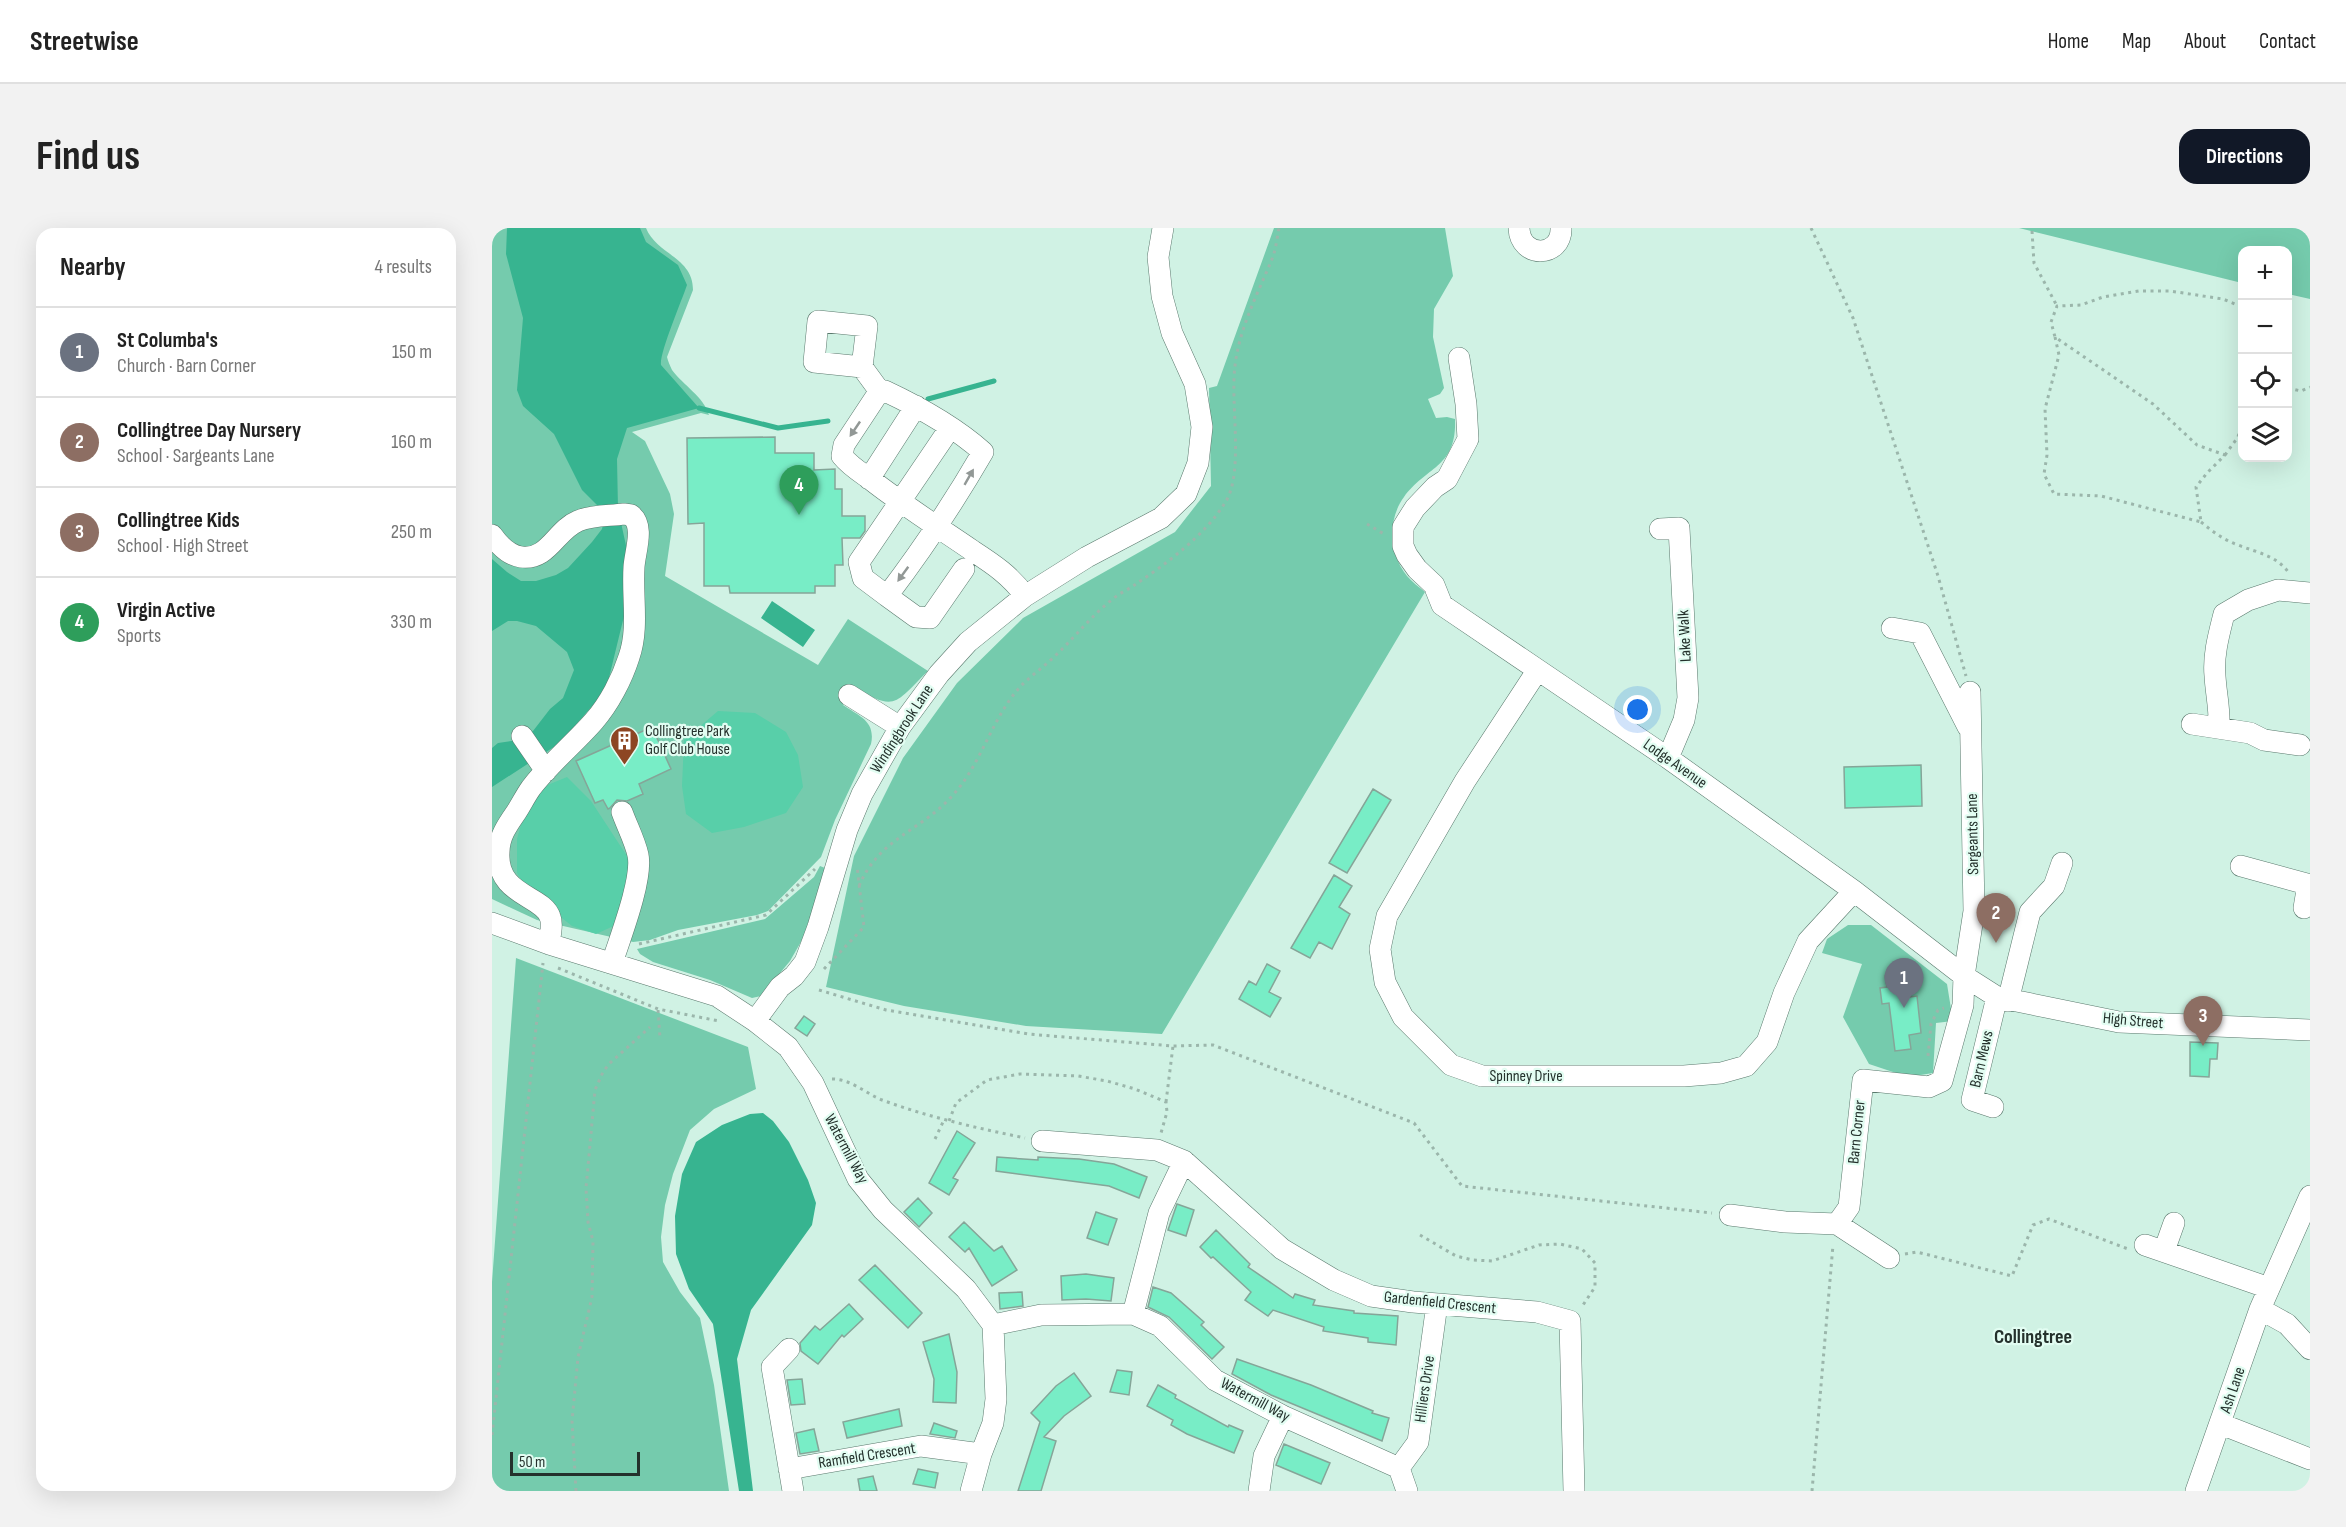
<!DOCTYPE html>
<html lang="en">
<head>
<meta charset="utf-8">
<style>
  :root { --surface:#fff; --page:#f2f2f2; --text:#222; --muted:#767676; --line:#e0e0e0; --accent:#111827 }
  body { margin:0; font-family:"Sofia Sans Condensed",sans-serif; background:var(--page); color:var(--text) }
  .controls { position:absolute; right:18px; top:18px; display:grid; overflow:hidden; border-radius:12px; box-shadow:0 6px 24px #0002 }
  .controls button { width:54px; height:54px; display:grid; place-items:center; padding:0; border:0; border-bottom:2px solid var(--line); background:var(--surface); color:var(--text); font:30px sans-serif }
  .scale { position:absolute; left:18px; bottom:15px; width:130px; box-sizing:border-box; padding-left:6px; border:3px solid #24312c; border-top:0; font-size:16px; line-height:21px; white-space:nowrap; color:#24312c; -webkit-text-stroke:4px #e2fdf2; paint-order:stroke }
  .you { position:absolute; left:1146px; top:482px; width:21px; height:21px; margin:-15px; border:4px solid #fff; border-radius:50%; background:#1a73e8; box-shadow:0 0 0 9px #1a73e833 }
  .badge { display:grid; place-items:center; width:39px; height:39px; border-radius:50%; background:var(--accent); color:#fff; font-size:20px; font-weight:700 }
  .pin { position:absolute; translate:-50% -50px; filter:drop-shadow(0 2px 3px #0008) }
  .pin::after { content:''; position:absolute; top:32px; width:21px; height:18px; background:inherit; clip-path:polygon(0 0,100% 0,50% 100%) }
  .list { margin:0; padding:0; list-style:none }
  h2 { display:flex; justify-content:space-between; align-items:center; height:78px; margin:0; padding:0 24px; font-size:26px }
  h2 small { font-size:20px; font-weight:400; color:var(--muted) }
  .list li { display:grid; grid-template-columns:39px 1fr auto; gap:18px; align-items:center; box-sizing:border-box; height:90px; padding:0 24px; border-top:2px solid var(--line) }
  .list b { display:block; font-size:22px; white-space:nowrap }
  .list p { margin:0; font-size:20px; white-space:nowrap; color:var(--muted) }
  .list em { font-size:20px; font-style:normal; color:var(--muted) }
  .icon { flex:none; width:33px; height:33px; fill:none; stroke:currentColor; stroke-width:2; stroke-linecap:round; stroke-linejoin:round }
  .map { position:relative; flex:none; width:1818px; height:1263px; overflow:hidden; border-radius:18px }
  header { display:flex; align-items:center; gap:36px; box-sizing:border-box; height:84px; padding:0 30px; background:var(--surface); border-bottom:2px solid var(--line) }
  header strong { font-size:28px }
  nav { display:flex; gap:33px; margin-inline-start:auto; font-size:21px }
  .intro { display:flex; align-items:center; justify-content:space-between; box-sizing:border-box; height:144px; padding:0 36px }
  h1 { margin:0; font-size:42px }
  .button { padding:15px 27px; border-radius:18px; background:var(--accent); color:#fff; font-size:21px; font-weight:700 }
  main { display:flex; gap:36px; padding:0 36px }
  aside { flex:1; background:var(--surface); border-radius:18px; box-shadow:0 6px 24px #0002 }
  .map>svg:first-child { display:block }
  .green { fill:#75cbad }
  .forest { fill:#58cfa9 }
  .water { fill:#37b490 }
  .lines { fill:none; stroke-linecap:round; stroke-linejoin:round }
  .stream { stroke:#37b490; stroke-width:5 }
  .building { fill:#78edc6; stroke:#85a598; stroke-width:1.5 }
  .minor-casing { stroke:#5a796d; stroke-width:22 }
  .path { stroke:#9bb6ab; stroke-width:3; stroke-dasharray:3 4.5; stroke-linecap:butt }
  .minor { stroke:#fff; stroke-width:21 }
  .oneway { fill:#929896 }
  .labels { text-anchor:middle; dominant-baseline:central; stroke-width:4.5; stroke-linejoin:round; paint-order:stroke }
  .street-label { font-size:16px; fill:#24312c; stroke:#e2fdf2 }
  .poi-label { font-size:16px; fill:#24312c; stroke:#e2fdf2; text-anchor:start }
  .quarter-label { font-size:20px; font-weight:bold; fill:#24312c; stroke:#e2fdf2 }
</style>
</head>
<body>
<header>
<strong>Streetwise</strong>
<nav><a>Home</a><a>Map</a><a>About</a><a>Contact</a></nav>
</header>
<div class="intro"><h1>Find us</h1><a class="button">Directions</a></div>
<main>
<aside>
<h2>Nearby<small>4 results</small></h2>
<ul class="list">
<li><span class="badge" style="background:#6b7280">1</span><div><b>St Columba's</b><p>Church · Barn Corner</p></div><em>150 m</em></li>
<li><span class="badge" style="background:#8d6e63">2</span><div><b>Collingtree Day Nursery</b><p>School · Sargeants Lane</p></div><em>160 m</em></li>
<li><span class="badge" style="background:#8d6e63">3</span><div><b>Collingtree Kids</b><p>School · High Street</p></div><em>250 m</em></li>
<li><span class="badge" style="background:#2e9e5b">4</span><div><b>Virgin Active</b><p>Sports</p></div><em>330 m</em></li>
</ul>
</aside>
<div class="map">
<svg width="1818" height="1263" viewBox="0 0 1818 1263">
  <rect width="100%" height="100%" fill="#d0f2e4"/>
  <path class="green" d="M0,0h154c11,27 47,29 47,62l-26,67c1,4 3,9 5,13 11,15 32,27 37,45l-8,-2 -69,19 13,9 25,53 4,20 -9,62 153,89 30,-46 80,52c-34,33 -31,41 -75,16l-10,18c16,11 33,16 28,39l-36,76 -14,37 -53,54 -11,4 -79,15 -28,10 -17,2 -96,-22 -45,-21z
    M782,0h171l8,48 -19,33 -1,28 11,51 -4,6 -12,5 8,19 11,-1 8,2c2,49 -29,47 -51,78 -17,23 -15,57 3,79 5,6 12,11 18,16l-263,442 -136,-8 -122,-20 -78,-19 28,-131 49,-98 54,-75 66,-65 152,-86 36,-46 -2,-98 8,-2z
    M1527,0h291v71l-22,-5v-44h-46v33z
    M328,638l5,2 -19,65 -16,28 -29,35 -9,2 -42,-18 -57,-18 -13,-8 -3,-5 128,-30 49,-42z
    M1356,697h23l76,59 6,37 -17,2 -3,50 -25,4 -39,-13 -26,-47 19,-53 -40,-11 5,-14z
    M24,730l232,89 8,42 -42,20 -24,21 -17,44 -8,31 -4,32 2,25 17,30 20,26 14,67 15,106h-237v-209z"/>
  <path class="forest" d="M226,483l37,2 31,19 12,23 5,32 -17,26 -42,14 -32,6 -26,-19 -4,-28 2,-46z
    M75,549l24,24 38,58 2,30 -13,35 -22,10 -24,-8 -43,-34 -12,-19v-34l5,-18 23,-35z"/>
  <path class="water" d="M15,0h133l6,14 32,23 9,20c-5,15 -28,69 -26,80l38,43 -72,20 -10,31 1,50 9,41 -2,62 -19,78 -46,53 -68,44v-39l6,-5 20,-3 15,-9 17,-22 13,-11 11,-28 -7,-18 -31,-26 -19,-5h-9l-16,10v-72l15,13 14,9h15l20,-6 12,-7 24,-26 10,-13 2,-8 -4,-13 -18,-18 -28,-56 -31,-28 -6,-16 6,-72 -17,-64z
    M280,373l43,29 -12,17 -42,-29z
    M271,885l10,8 16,21 19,38 8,23 -4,22 -61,85 -14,49 16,132h-14l-26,-167 -24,-35 -13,-35 -1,-38 7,-42 14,-32 26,-17 28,-11z"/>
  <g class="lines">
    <path class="stream" d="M436,171l66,-18
      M207,180l79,20 50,-7"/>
  </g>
  <path class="building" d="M283,209v16h39v17l21,-1v20h7v27h23v15l-5,7h-18l1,27h-8v21h-20v7h-85l-1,-7h-25v-63l-16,1 -1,-86z
    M160,499l19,42 -32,15 4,10 -16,7 -10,-1 -7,8 -2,1 -5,-9 -8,3 -19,-42z
    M1429,537l1,41 -77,2 -1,-41z
    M881,561l18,11 -44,73 -18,-10z
    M842,647l18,11 -13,21 11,7 -18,35 -13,-7 -9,16 -19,-10z
    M775,736l13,7 -11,21 12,6 -11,19 -31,-18 10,-18 7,4z
    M1408,746l3,24 14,-2 4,37 -12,2 2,14 -16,2 -6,-48 -7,1 -2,-16 7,-1 -2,-11z
    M312,788l11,8 -8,12 -12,-8z
    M1698,814l28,1 -1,16h-7l-1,18 -19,-1z
    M465,903l18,12 -22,35 5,2 -9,15 -20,-12z
    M505,929l41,3v-3l41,2 35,5 33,13 -8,21 -30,-12 -113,-15z
    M426,970l14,15 -13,14 -15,-15z
    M685,976l17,6 -8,26 -18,-6z
    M604,984l21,7 -9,26 -21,-7z
    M472,994l30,29 8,-5 15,24 -25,16 -23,-38 -4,4 -16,-15z
    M724,1002l34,34 -2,3 45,31 2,-4 20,6 -2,5 41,6v2l44,3 -2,29 -28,-3v-4l-45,-7 1,-4 -51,-17 -5,6 -23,-16 6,-8 -38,-35 -2,1 -11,-11z
    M383,1037l47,48 -14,15 -49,-48z
    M594,1046l28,4 -3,23 -25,-2 -24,1 -1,-24z
    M661,1059l18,6 33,29 -3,3 23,22 -12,12 -43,-42 -21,-10z
    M530,1064l1,14 -23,3 -1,-16z
    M357,1076l14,15 -19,18 -2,-2 -24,29 -17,-13 -1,-8 15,-17 5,4z
    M457,1106l8,38 -1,31 -23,-1 1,-23 -11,-37z
    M745,1131l74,26 62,26 -1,2 17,5 -7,23 -111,-46 -39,-21z
    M625,1142l15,2 -3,23 -19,-3z
    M582,1145l17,23 -27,20 -20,21 12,4 -15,50h-23l22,-69 -9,-9 25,-27z
    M310,1151l3,25 -14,1 -4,-25z
    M666,1157l18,10 -1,3 53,29 1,-2 14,6 -9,22 -47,-19 -16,-9 2,-5 -26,-14z
    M407,1181l3,17 -55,12 -4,-16z
    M442,1195l23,8 -2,7 -25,-4z
    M322,1201l5,22 -19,3 -4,-21z
    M792,1216l46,19 -9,21 -45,-19z
    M426,1241l20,4 -3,15 -22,-4z
    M381,1248l4,15h-17l-2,-12z"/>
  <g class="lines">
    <defs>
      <path id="minor" d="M1027,0c1,31 43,30 42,0
        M967,130l7,46 2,35 -21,40 -12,8 -20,21 -12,19v19l4,9 10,14 17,16 8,20 226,153 186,133 110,85 33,21 122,25 191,8
        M370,139l-48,-5 4,-41 49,5 -5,41 19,26
        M458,200l-91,134 4,16 24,18c35,-46 67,-94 96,-144 -28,-25 -64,-45 -98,-61l-8,4 -33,50 -2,11c8,10 18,16 28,23 33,26 68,48 103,72 20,13 38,25 52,45
        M377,251l47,-73
        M1168,301l19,-1 9,170 -4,22 -16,38
        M0,307c7,10 16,20 29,22 27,4 35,-27 57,-36 13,-6 32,-5 46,-7l7,1c14,11 4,36 3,52 -2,31 5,61 -5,90 -7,22 -20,47 -35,64 -20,23 -45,43 -63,67 -5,7 -9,15 -14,23 -9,13 -18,25 -18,41 -3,44 44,43 51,65 3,7 0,19 -1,27
        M395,368l29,21 14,1 34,-49
        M1400,400l28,5 48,94
        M1045,443l-72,110 -78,135 -7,33 5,33 18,35 48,48 31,11h202l37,-3 25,-7 21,-24 17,-49 24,-52 46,-50
        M357,467l51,32
        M1700,496l58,9 14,7 36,5
        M1727,500c1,-19 -3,-34 -4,-52 -2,-21 4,-42 9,-62l24,-14 30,-10 32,3
        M30,508l24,35
        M1749,638l69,19
        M1812,680l4,-24
        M0,695l57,21 168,52 38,25 25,-34 14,-11 11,-14 13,-35 29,-97 15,-36 38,-67 39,-53 29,-32 57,-46 62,-39 74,-39 25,-24 12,-31 4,-36 -7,-43 -23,-51 -10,-37 -4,-39 5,-29
        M120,735c8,-25 31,-84 26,-108 -3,-14 -11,-29 -16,-43
        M1516,773l22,-89 24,-26 8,-23
        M263,793l33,26 25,36 45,96 25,31 83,79 27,36 3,74 -3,24 -12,31 -10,37
        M1501,879l-21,-7 25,-103
        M550,913l115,9 27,11 98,88 52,31 37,16 42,6 124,10 33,9 4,170
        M1238,987l55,7 52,2 12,-17 14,-127 66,7 13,-6 21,-76 1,-29 10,-65 -4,-219
        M1345,996l52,34
        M1653,1017l124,43
        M1672,1023l10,-28
        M1768,1081l27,15 23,25
        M641,1086l26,-101 25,-52
        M501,1097l48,-10 92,-1 27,12 55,54 68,36 116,52 8,23
        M297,1121l-17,18 21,124
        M1729,1196l89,35
        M907,1240l19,-26 19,-138
        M297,1241l132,-23 60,8
        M767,1263l5,-35 19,-40
        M1704,1263l64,-182 50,-113"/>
    </defs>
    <use href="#minor" class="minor-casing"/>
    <path class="path" d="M1319,0l42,90 85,258 28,100
      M1540,3l2,32 23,43
      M1563,109l4,18 -14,54 2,46 -3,19 10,20 47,2 100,26 -5,-35 11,-14 18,-18 -28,-10 -44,-41 -98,-67 -4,-15 6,-16 24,-1 22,-8 36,-6h31l53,8 19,8
      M1750,135l-1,6 1,8
      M1796,160l13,3 9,-4
      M1733,227l13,-18 4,-15
      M1709,294c12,10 23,18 37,23 20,8 38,10 51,28
      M875,296l17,10
      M367,658c21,-49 61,-54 93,-90 29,-31 39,-76 67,-108 11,-12 25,-21 37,-33 20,-19 36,-40 58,-57 6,-5 13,-8 19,-12 33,-22 73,-51 93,-85 18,-30 4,-99 9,-135 4,-37 23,-73 37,-107 4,-10 5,-21 7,-31
      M147,716l127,-29 49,-46
      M66,740l100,41 61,12
      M332,741l40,-42 -7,-61
      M327,762l67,20 142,24 145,12 40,-1 201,78 48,63 250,27
      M166,782l2,28
      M1436,828l3,-32 7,-14 6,-2
      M340,851c19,0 33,14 50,21 46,17 95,28 143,38
      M674,874l7,-56
      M457,893l7,-18 31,-23 33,-6 58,2 29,5 28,8 31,13 1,10 -6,21
      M443,911l9,-19
      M928,1007l36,21 17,4 19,1 47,-16 21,-1 22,5 13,14v24l-14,21
      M1413,1026l12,-2 95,24 21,-51 16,-6 79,30
      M0,1207l51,-472
      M84,1263l-4,-70 6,-64 14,-60 1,-56 -5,-19 -2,-34 9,-98 8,-18 6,-8 41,-37
      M1320,1263l21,-246"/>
    <use href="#minor" class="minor"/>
  </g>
  <defs><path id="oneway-solid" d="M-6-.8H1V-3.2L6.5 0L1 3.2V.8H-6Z" transform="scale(1.5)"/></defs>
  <g class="oneway">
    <use href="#oneway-solid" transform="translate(363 201) rotate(124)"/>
    <use href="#oneway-solid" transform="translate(477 249) rotate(-60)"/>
    <use href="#oneway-solid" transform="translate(411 346) rotate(126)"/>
  </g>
  <defs>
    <symbol id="building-pin" viewBox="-11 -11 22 30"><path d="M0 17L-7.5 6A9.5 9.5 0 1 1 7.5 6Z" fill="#8d4623" stroke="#e2fdf2"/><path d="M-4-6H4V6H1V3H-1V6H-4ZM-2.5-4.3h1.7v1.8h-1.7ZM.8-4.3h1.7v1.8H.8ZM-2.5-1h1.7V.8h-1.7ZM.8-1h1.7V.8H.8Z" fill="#fff"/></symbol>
  </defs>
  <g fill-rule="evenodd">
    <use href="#building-pin" x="116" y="496" width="33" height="45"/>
  </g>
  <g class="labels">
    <g class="street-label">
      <text transform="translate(1193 408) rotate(-93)">Lake Walk</text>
      <text transform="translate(410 501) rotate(-57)">Windingbrook Lane</text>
      <text transform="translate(1183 536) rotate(35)">Lodge Avenue</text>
      <text transform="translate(1481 606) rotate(-91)">Sargeants Lane</text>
      <text transform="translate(1641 793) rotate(5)">High Street</text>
      <text transform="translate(1490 831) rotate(-77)">Barn Mews</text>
      <text x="1034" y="848">Spinney Drive</text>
      <text transform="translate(1365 904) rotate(-84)">Barn Corner</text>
      <text transform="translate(354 921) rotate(62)">Watermill Way</text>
      <text transform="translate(948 1075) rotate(6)">Gardenfield Crescent</text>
      <text transform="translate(933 1161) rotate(-82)">Hilliers Drive</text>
      <text transform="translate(1741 1162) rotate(-71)">Ash Lane</text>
      <text transform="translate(763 1172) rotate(28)">Watermill Way</text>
      <text transform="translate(375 1228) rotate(-9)">Ramfield Crescent</text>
    </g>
    <g class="poi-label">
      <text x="153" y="503">Collingtree Park<tspan x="153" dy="18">Golf Club House</tspan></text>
    </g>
    <g class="quarter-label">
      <text x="1541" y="1109">Collingtree</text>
    </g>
  </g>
</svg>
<div class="controls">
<button>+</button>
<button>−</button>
<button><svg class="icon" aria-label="locate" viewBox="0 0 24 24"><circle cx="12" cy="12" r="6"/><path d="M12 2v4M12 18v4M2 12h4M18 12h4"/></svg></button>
<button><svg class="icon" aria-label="layers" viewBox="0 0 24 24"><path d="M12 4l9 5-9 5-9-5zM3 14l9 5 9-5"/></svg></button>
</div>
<div class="scale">50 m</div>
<div class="you"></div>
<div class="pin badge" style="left:1412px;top:780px;background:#6b7280">1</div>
<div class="pin badge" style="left:1504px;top:715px;background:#8d6e63">2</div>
<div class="pin badge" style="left:1711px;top:818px;background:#8d6e63">3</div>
<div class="pin badge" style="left:307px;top:287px;background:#2e9e5b">4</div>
</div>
</main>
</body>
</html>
